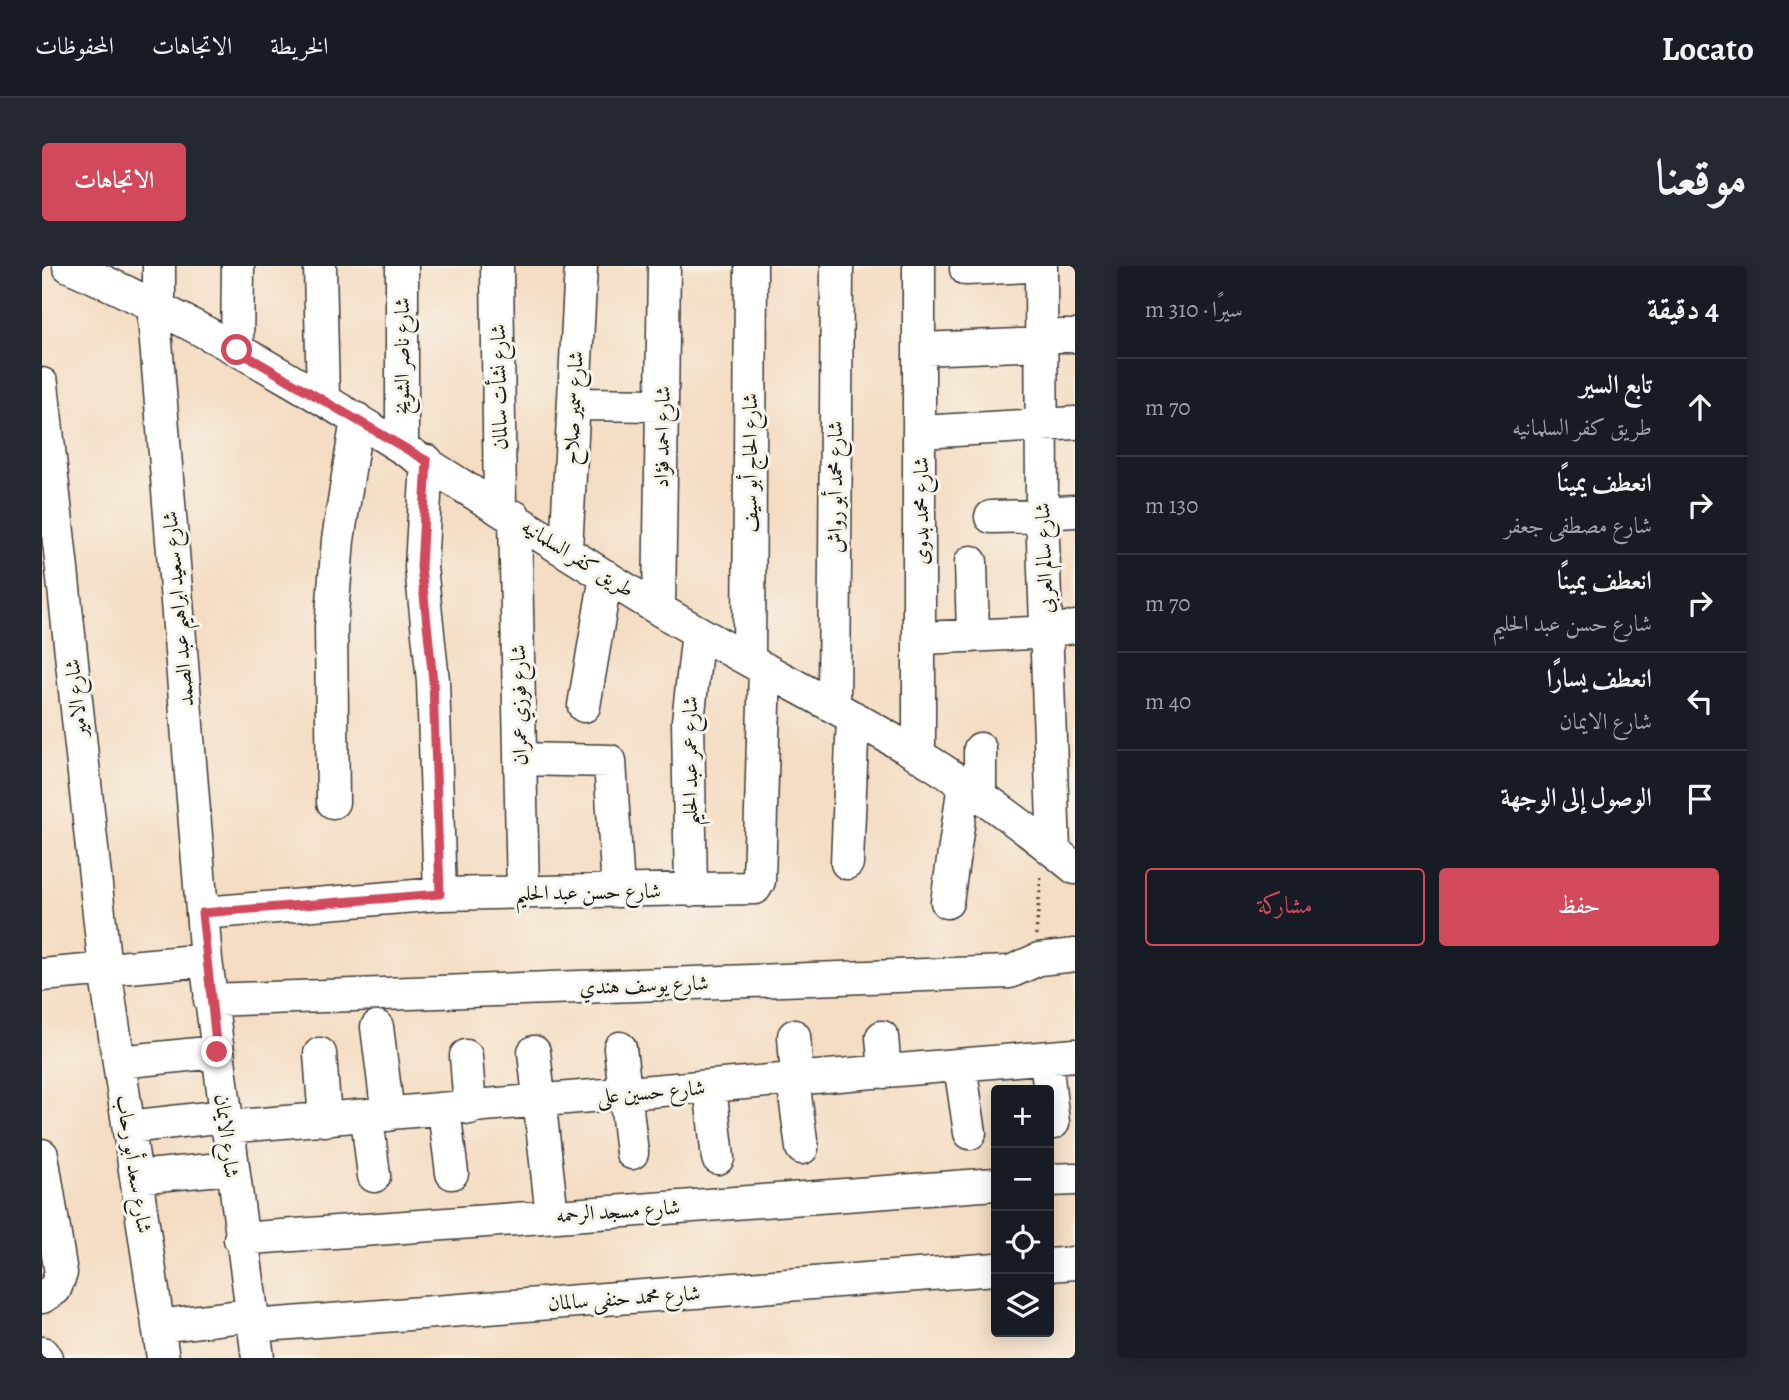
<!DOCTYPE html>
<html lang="ar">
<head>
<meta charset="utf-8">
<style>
  :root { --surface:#171b24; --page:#242831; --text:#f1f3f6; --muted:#9ea1a6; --line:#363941; --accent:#d1495b }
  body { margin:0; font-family:Alegreya,Amiri,serif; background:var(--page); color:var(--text); direction:rtl }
  .controls { position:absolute; right:21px; bottom:21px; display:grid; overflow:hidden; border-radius:7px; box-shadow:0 4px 18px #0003 }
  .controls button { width:63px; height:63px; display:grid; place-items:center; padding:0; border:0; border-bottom:2px solid var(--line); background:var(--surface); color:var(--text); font:35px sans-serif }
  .stop { position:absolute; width:21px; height:21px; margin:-16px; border:5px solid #d1495b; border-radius:50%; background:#fff }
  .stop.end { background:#d1495b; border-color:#fff; box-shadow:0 2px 7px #0008 }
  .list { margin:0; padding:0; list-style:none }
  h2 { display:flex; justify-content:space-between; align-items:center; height:91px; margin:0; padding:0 28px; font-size:30px }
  h2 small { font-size:23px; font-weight:400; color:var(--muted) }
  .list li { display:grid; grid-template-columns:46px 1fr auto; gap:21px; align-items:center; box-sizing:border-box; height:98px; padding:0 28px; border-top:2px solid var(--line) }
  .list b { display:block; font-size:26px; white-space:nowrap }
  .list p { margin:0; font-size:23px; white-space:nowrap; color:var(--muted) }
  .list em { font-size:23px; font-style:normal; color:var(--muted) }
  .actions { display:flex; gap:14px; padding:21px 28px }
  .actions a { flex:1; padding:16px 0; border:2px solid var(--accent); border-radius:7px; text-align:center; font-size:24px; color:var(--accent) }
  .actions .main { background:var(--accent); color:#fff }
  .icon { flex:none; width:38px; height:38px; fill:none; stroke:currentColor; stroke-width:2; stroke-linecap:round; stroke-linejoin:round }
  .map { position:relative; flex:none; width:1033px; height:1092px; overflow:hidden; direction:ltr; border-radius:7px }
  header { display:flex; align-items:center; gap:42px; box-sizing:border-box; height:98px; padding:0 35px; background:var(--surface); border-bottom:2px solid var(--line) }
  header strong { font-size:33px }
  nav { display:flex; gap:38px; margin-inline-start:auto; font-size:24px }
  .intro { display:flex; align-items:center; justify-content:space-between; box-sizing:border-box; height:168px; padding:0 42px }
  h1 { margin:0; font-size:49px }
  .button { padding:18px 32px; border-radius:7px; background:var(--accent); color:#fff; font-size:24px; font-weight:700 }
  main { display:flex; gap:42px; padding:0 42px }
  aside { flex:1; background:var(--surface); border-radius:7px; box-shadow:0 4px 18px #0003 }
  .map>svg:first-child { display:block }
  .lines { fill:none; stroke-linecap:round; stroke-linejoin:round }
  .minor-casing { stroke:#3c3935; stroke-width:35 }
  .path { stroke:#3c3935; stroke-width:3.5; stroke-dasharray:2 5; stroke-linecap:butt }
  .minor { stroke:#fff; stroke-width:32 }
  .route { stroke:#d1495b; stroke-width:9 }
  .labels { text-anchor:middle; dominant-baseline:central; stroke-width:6; stroke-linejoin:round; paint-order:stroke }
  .street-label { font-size:21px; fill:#1c1c1c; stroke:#f7f3e8 }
</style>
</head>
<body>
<header>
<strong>Locato</strong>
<nav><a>الخريطة</a><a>الاتجاهات</a><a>المحفوظات</a></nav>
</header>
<div class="intro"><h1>موقعنا</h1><a class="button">الاتجاهات</a></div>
<main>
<aside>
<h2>4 دقيقة<small>سيرًا · 310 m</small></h2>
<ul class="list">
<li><svg class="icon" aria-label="ahead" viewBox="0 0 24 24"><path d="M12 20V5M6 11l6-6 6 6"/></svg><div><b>تابع السير</b><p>طريق كفر السلمانيه</p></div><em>70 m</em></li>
<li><svg class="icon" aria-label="right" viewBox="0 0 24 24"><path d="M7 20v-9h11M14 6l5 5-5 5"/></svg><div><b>انعطف يمينًا</b><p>شارع مصطفى جعفر</p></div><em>130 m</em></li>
<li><svg class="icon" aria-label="right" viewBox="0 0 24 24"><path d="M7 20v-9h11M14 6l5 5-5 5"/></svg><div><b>انعطف يمينًا</b><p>شارع حسن عبد الحليم</p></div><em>70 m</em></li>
<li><svg class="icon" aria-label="left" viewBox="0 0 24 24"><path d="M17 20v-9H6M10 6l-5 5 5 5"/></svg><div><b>انعطف يسارًا</b><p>شارع الايمان</p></div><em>40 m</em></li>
<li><svg class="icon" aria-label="arrive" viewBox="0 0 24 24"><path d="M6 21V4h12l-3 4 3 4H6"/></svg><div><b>الوصول إلى الوجهة</b></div></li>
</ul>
<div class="actions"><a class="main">حفظ</a><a>مشاركة</a></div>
</aside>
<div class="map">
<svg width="1033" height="1092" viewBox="0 0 1033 1092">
  <rect width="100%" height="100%" fill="#f7f3e8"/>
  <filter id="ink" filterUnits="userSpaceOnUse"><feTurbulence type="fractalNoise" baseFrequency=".0143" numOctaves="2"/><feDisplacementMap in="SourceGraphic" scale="14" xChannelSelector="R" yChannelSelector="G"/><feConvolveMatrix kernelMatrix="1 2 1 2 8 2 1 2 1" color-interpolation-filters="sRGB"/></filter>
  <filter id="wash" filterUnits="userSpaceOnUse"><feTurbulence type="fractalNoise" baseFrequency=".00686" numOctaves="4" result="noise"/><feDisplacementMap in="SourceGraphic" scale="28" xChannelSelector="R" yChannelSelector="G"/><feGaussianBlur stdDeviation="1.57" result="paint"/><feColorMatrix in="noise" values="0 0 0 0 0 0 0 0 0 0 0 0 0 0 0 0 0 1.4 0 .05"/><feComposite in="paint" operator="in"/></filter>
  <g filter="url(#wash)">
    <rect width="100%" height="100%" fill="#f4ddc2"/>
  </g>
  <g filter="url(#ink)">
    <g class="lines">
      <defs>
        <path id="minor" d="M27,0c210,91 396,226 591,344 84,50 173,94 257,144 56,34 108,73 158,114
          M117,0v43
          M278,0l3,133
          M360,0v179
          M455,0l3,242
          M877,0v490
          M999,0l1,247 12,338
          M924,3l63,-3
          M111,39l53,655 52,398
          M1001,70h32
          M878,83l122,-5
          M195,84l1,-84
          M0,118l63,585 58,389
          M532,138l88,1
          M879,166l154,-9
          M385,195l-6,106 12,114 7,213
          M1000,247l33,-2
          M473,251l8,376
          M949,251l51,-1
          M524,284l15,-284
          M929,296l2,74
          M617,343l5,-343
          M879,372l111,-5 43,-6
          M707,394l2,-394
          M542,440l22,-130
          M792,441l3,-441
          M938,483v47
          M478,493l90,2 8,130
          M291,536l-2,-175 7,-87 19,-121
          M805,597l6,-146
          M649,624l-3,-169 10,-89
          M905,636l17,-118
          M160,647l238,-19 315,-6 4,-7 6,-212
          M0,709l164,-15
          M168,734l800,-28 29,-13 36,-4
          M335,761l11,88
          M752,770l3,43
          M840,771l3,35
          M578,782l12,105
          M492,786l18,164
          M278,788l5,66
          M424,790l4,52
          M1004,792l7,65
          M77,796l98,-10
          M918,799l10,68
          M751,814l9,68
          M668,821l8,71
          M402,844l8,63
          M325,851l7,59
          M87,861l96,-11
          M184,861l849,-72
          M0,889l19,118 -6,16 -13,8
          M94,911l95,-9
          M1007,914l26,-1
          M198,973l756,-55
          M1007,999l26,-2
          M116,1060l92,-11
          M210,1060l744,-57
          M0,1087l4,5"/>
      </defs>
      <use href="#minor" class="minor-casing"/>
      <path class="path" d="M994,669l5,-59"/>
      <use href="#minor" class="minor"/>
    </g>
  </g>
  <g class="lines" filter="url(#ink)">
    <path class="route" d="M175,786l-15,-139 238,-19 -7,-213 -12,-114 6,-106 -190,-111"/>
  </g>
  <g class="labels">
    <g class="street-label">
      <text transform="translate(360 90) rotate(-90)">شارع ناصر الشويخ</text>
      <text transform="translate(457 121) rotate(-91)">شارع نشأت سالمان</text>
      <text transform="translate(531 142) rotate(-87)">شارع سمير صلاح</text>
      <text transform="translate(620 171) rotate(-89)">شارع احمد فؤاد</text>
      <text transform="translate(708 197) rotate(-90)">شارع الحاج أبو سيف</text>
      <text transform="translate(793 221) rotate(-90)">شارع محمد أبو رواش</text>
      <text transform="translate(879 245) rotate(-90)">شارع محمد بدوى</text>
      <text transform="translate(536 292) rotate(32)">طريق كفر السلمانيه</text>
      <text transform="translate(1002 292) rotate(-92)">شارع سالم العربى</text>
      <text transform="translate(136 343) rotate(-95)">شارع سعيد ابراهيم عبد الصمد</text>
      <text transform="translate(34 432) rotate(-96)">شارع الامير</text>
      <text transform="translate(477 439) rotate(-91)">شارع فوزي عمران</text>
      <text transform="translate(648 495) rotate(-90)">شارع عمر عبد الحليم</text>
      <text transform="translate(546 626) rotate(-1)">شارع حسن عبد الحليم</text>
      <text transform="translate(602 719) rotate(-2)">شارع يوسف هندي</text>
      <text transform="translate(609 826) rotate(-5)">شارع حسين على</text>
      <text transform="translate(185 870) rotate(83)">شارع الايمان</text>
      <text transform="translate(92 898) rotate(81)">شارع سعد أبو رحاب</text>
      <text transform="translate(576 945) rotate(-4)">شارع مسجد الرحمه</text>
      <text transform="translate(582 1032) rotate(-4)">شارع محمد حنفى سالمان</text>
    </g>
  </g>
</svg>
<div class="controls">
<button>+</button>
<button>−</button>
<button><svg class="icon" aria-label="locate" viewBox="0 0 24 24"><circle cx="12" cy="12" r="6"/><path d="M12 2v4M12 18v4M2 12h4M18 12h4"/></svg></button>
<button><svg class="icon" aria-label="layers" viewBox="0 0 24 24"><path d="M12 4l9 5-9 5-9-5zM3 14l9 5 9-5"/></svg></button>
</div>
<div class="stop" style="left:195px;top:84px"></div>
<div class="stop end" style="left:175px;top:786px"></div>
</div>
</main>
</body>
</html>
